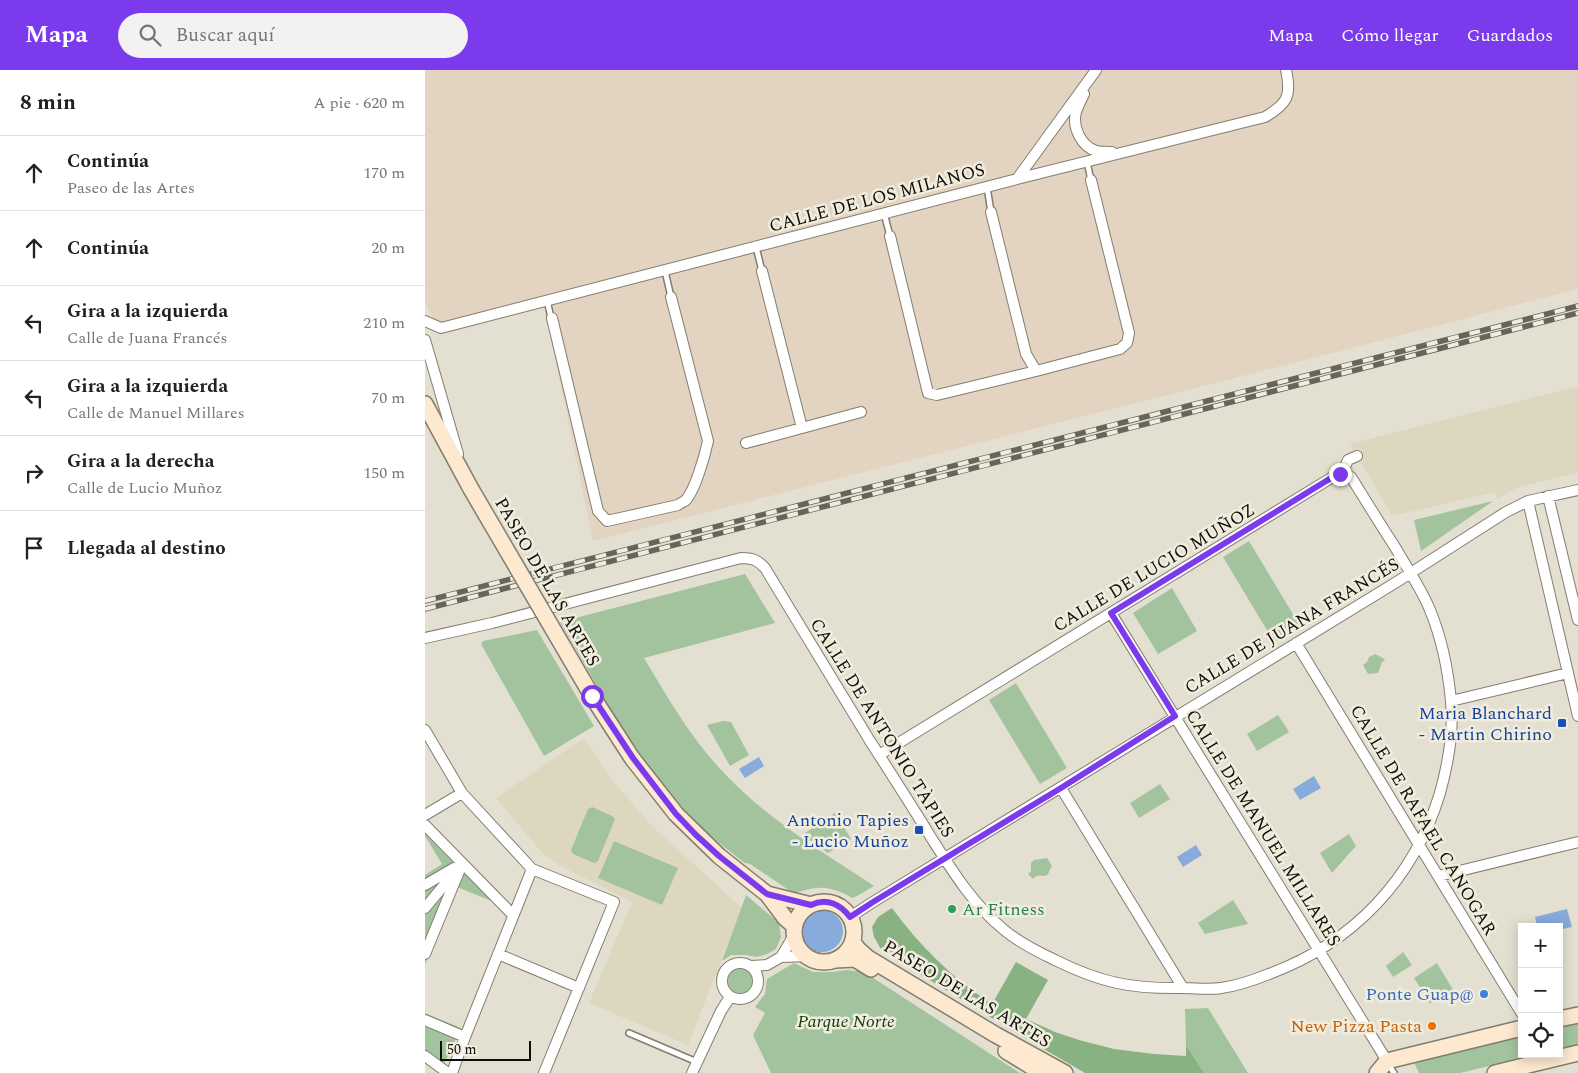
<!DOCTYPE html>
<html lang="es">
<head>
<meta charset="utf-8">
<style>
  :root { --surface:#fff; --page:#f2f2f2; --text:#222; --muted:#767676; --line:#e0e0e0; --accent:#7c3aed }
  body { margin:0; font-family:Spectral,serif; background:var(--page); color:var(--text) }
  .controls { position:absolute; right:15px; bottom:15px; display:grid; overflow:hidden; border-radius:0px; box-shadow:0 2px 12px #0003 }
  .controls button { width:45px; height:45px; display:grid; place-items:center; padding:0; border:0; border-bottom:1px solid var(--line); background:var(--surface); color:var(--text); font:25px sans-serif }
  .scale { position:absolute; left:15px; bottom:12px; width:91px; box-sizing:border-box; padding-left:5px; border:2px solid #0e0d08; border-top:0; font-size:14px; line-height:18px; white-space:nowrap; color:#0e0d08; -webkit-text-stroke:4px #f1edde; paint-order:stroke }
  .stop { position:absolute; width:15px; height:15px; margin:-11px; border:4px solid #7c3aed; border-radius:50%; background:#fff }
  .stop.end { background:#7c3aed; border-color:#fff; box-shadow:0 1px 5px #0008 }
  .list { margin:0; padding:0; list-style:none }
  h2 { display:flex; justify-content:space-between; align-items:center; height:65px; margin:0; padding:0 20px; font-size:21px }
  h2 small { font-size:16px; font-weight:400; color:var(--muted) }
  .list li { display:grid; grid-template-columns:32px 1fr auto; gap:15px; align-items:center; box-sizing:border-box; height:75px; padding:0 20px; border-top:1px solid var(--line) }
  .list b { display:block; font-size:19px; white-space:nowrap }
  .list p { margin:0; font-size:16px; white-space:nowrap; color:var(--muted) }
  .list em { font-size:16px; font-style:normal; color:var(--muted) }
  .icon { flex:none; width:28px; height:28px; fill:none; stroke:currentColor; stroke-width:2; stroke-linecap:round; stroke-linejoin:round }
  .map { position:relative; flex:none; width:1153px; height:1003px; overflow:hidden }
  header { display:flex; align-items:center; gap:30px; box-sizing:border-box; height:70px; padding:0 25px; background:var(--accent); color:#fff }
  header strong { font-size:24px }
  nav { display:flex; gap:28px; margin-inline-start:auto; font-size:18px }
  .search { width:350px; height:45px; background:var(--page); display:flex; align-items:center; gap:12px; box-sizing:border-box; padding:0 18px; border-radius:28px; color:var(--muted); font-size:19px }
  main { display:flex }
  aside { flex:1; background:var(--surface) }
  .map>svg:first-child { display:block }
  .industrial { fill:#e3d4c1 }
  .built { fill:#ddd7c0 }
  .green { fill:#a3c39e }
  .forest { fill:#89b283 }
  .water { fill:#87abdb }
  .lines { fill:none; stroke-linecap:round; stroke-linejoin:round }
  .lane-casing { stroke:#817d6f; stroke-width:8 }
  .street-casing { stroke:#817d6f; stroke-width:12 }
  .secondary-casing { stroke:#817d6f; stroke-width:18 }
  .lane { stroke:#fff; stroke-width:5 }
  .street { stroke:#fff; stroke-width:10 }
  .secondary { stroke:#fde8d0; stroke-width:15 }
  .rail-casing { stroke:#66645b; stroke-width:5.5 }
  .rail { stroke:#f1edde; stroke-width:4; stroke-dasharray:11; stroke-linecap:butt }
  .secondary-bridge-casing { stroke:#817d6f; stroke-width:18; stroke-linecap:butt }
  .secondary-bridge { stroke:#fde8d0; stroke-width:15 }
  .route { stroke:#7c3aed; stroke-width:6 }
  .transit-dot { fill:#1a4fb4; stroke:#f1edde; stroke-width:2 }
  .leisure-dot { fill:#2e9e5b; stroke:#f1edde; stroke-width:2 }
  .shop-dot { fill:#3f7fe0; stroke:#f1edde; stroke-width:2 }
  .food-dot { fill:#e8710a; stroke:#f1edde; stroke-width:2 }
  .labels { text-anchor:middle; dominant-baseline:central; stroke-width:5; stroke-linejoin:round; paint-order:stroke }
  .street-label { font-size:18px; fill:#0e0d08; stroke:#f1edde }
  .transit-label { font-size:18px; fill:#164399; stroke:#f1edde; text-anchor:end }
  .leisure-label { font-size:18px; fill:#27864d; stroke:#f1edde; text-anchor:start }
  .shop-label { font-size:18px; fill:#366cbe; stroke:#f1edde; text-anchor:end }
  .park-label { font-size:18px; font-style:italic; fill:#103b0b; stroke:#f1edde }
  .food-label { font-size:18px; fill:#c56008; stroke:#f1edde; text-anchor:end }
</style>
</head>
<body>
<header>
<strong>Mapa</strong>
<div class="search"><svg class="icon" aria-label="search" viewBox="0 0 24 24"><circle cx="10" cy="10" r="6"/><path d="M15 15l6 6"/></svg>Buscar aquí</div>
<nav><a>Mapa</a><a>Cómo llegar</a><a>Guardados</a></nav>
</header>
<main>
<aside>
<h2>8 min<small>A pie · 620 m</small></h2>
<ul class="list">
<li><svg class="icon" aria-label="ahead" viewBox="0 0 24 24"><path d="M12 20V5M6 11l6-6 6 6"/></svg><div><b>Continúa</b><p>Paseo de las Artes</p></div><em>170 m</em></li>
<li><svg class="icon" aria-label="ahead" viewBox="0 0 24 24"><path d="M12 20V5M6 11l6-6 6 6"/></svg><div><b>Continúa</b></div><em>20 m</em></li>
<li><svg class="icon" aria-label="left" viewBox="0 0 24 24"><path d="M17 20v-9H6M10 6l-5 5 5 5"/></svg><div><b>Gira a la izquierda</b><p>Calle de Juana Francés</p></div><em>210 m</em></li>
<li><svg class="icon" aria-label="left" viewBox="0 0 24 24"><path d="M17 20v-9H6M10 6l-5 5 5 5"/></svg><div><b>Gira a la izquierda</b><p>Calle de Manuel Millares</p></div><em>70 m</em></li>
<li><svg class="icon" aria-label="right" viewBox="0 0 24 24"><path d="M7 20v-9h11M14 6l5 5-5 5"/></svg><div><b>Gira a la derecha</b><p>Calle de Lucio Muñoz</p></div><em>150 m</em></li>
<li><svg class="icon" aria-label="arrive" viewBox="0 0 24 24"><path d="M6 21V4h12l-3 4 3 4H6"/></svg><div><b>Llegada al destino</b></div></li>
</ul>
</aside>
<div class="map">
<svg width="1153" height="1003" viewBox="0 0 1153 1003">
  <rect width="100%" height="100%" fill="#e4e0d1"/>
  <path class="industrial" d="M0,0h1153v219l-245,64 -740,188 -50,-241 -106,25 -12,-22z"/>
  <path class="built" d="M1153,316v87l-60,14 -21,13 -1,-8 -104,24 -42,-72z
    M159,668l28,42 39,45 91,83 -54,137 -99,-42 43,-101 -73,-37 -15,-10 -48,-57z"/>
  <path class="green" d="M1068,431l-72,50 -7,-31z
    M824,471l51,85 -26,16 -51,-85z
    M320,504l30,49 -131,35c24,40 49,84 83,118 43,45 96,76 147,110l-17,10 -5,2c-9,-6 -24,-11 -35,-10 -8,0 -16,4 -24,5l-43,-29 -5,-1c-24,-18 -49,-38 -69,-61 -47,-54 -80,-119 -116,-180z
    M747,518l25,43 -39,23 -25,-41z
    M112,560l57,96 -50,30 -63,-112 2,-3z
    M950,584l8,4 2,3 -3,1 -4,11 -10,1 -5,-9 4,-3 2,-5z
    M591,613l51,85 -27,16 -51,-84z
    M853,645l11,17 -32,19 -10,-17z
    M298,651l8,1 18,33 -19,11 -23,-41z
    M735,714l10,15 -31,19 -9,-15z
    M167,737l20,9 3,3 -17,42 -4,2 -21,-9 -2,-4 17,-41z
    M410,743l16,26 -23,14 -26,-18z
    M4,751l72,78 -2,5 -42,-17 -32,78v-90l17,-11 -17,-28v-13z
    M924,764l7,12 -24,27 -12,-20z
    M189,771l64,27 -16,37 -64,-27z
    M622,788l5,8c-2,2 -3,8 -5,9 -6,3 -8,-2 -14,4l-5,-5 3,-3v-8l3,-3z
    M321,825l33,28 2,14 -5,12 -9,5 -10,3 -12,-2h-14l-9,6z
    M808,830l15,24 -43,10 -7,-11z
    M978,882l9,13 -19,12 -7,-11z
    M369,893l19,9h19l15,-2 17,2 156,101h-249l-18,-38 12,-22 -10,-6 10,-13 2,-15z
    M1012,893l18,30 -1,4 -24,6 -16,-25z
    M303 911a12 12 0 1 1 24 0a12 12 0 1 1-24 0Z
    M783,938l40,65h-44l-18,-28 -1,-36z
    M0,943l36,15 -21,45h-2l-13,-10z
    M1153,951v24l-19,4v-23z
    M1097,965v19h16l-78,19h-41l-6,-13z"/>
  <path class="forest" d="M467,838c28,38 60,70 100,96l24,-42 32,18 -22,39 29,13 24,8 35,9 40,5 32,2v-11l18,28h-119l-67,-39 -136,-83 -8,-14 -2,-10 6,-10z"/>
  <path class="water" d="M334,687l5,9 -19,12 -6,-9z
    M889,706l7,12 -21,12 -7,-11z
    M771,775l6,10 -19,12 -6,-10z
    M1142,839l5,18 -13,3v-3h-22l-2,-10z
    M376 861a21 21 0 1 1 42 0a21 21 0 1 1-42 0Z"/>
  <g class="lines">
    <defs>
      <path id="lane" d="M662,92l4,18
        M562,117l4,25
        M459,143l6,23
        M331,177l6,24
        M240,201l6,26
        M122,230l4,18
        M204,963l68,29
        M963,994l6,9"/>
      <path id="street" d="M659,24c-3,6 -6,12 -8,18 -4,15 5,34 20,39 5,1 11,1 16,1
        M592,109l79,-109
        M566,142l35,142 10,17 84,-22 7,-6 2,-10 -38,-153
        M465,166l38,157 9,2 99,-24
        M127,248l46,193 9,10 71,-16c2,-2 5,-3 7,-4 10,-10 20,-46 23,-60l-37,-144
        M0,251l16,7 576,-149 248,-62c22,-13 27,-21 21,-47
        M0,270l33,114
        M377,358l59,-16
        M321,373l56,-15 -40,-157
        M921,404l-1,-7 3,-7 9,-4
        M1123,426l30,124
        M1103,431l50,215
        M686,543l276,448
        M0,568l67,-15 249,-65c11,0 17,2 24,10l105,173 9,14c18,28 36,56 53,84 21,33 41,65 71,90 15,13 35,23 52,31 46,23 77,29 128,28 12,0 26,2 38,0 16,-2 33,-8 48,-14 84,-31 145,-95 171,-181 8,-29 14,-62 11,-92 -3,-32 -9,-62 -21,-91 -9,-22 -23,-42 -35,-63 -15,-23 -29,-46 -44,-70 -8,-4 -12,-2 -20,1l-452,277
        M871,573l226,371
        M1026,631l117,-28
        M0,660l37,63 70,76 82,33 -70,171
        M636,718l122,200
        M0,745l37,-22
        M0,755l88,90
        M1014,806l139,-34
        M0,815l29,-17
        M0,838l30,-36
        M425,847l23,-15 522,-319 111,-71 22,-11 50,-11
        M0,884l37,-90
        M73,884l81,34
        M356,887l25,-1
        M297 911a18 18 0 1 1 36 0a18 18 0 1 1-36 0Z
        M326,896l16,-1 14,-8 13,-22
        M0,950l40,17
        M0,986l23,17
        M27,1003l13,-36 67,-168
        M267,1003l29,-62 9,-14"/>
      <path id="secondary" d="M0,334l46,85
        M167,626l40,62 44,56 43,42 48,38 18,24 9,8
        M342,824l44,11
        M369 862a30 30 0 1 1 60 0a30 30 0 1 1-60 0Z
        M428,872l5,7 10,9 128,77 69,38
        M410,890l20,-1 16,10
        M1134,949l19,-4
        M581,981l36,22
        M952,1003l10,-12 135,-33
        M1070,1003l83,-20"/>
    </defs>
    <use href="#lane" class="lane-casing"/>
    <use href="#street" class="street-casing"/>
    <use href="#secondary" class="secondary-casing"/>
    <use href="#lane" class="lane"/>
    <use href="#street" class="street"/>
    <use href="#secondary" class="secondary"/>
    <defs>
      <path id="rail" d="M0,531l1153,-295
        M0,539l1153,-296"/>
    </defs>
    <use href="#rail" class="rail-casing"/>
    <use href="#rail" class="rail"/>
    <defs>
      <path id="secondary-bridge" d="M46,419l121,207"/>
    </defs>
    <use href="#secondary-bridge" class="secondary-bridge-casing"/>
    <use href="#secondary-bridge" class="secondary-bridge"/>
  </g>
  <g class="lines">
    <path class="route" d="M167,626l41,62 43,56 20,21 23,21 48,38 44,11c16,-8 30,0 39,12l23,-15 188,-114 114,-72 -64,-103 220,-135 9,-4"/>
  </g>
  <g class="transit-dot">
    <rect x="1132" y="648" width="10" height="10" rx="2.5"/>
    <rect x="489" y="755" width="10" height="10" rx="2.5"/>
  </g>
  <circle class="leisure-dot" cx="527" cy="839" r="5"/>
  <circle class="shop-dot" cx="1059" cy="924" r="5"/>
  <circle class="food-dot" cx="1007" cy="956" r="5"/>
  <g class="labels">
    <g class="street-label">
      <text transform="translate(452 128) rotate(-15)">CALLE DE LOS MILANOS</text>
      <text transform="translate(729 498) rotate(-31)">CALLE DE LUCIO MUÑOZ</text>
      <text transform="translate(122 512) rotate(60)">PASEO DE LAS ARTES</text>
      <text transform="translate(867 556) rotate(-31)">CALLE DE JUANA FRANCÉS</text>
      <text transform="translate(457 658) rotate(58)">CALLE DE ANTONIO TÀPIES</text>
      <text transform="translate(998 750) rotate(59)">CALLE DE RAFAEL CANOGAR</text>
      <text transform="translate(838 758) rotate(58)">CALLE DE MANUEL MILLARES</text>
      <text transform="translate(542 924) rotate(31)">PASEO DE LAS ARTES</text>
    </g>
    <g class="transit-label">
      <text x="1127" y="643">Maria Blanchard<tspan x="1127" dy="21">- Martin Chirino</tspan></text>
      <text x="484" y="750">Antonio Tapies<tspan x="484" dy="21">- Lucio Muñoz</tspan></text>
    </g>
    <g class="leisure-label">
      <text x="537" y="839">Ar Fitness</text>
    </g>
    <g class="shop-label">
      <text x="1049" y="924">Ponte Guap@</text>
    </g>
    <g class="park-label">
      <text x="421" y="951">Parque Norte</text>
    </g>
    <g class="food-label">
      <text x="997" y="956">New Pizza Pasta</text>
    </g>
  </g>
</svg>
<div class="controls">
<button>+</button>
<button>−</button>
<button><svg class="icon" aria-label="locate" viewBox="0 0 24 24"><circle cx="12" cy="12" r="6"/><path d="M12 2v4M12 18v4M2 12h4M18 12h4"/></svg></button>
</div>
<div class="scale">50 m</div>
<div class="stop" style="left:167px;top:626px"></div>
<div class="stop end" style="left:915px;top:404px"></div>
</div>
</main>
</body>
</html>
